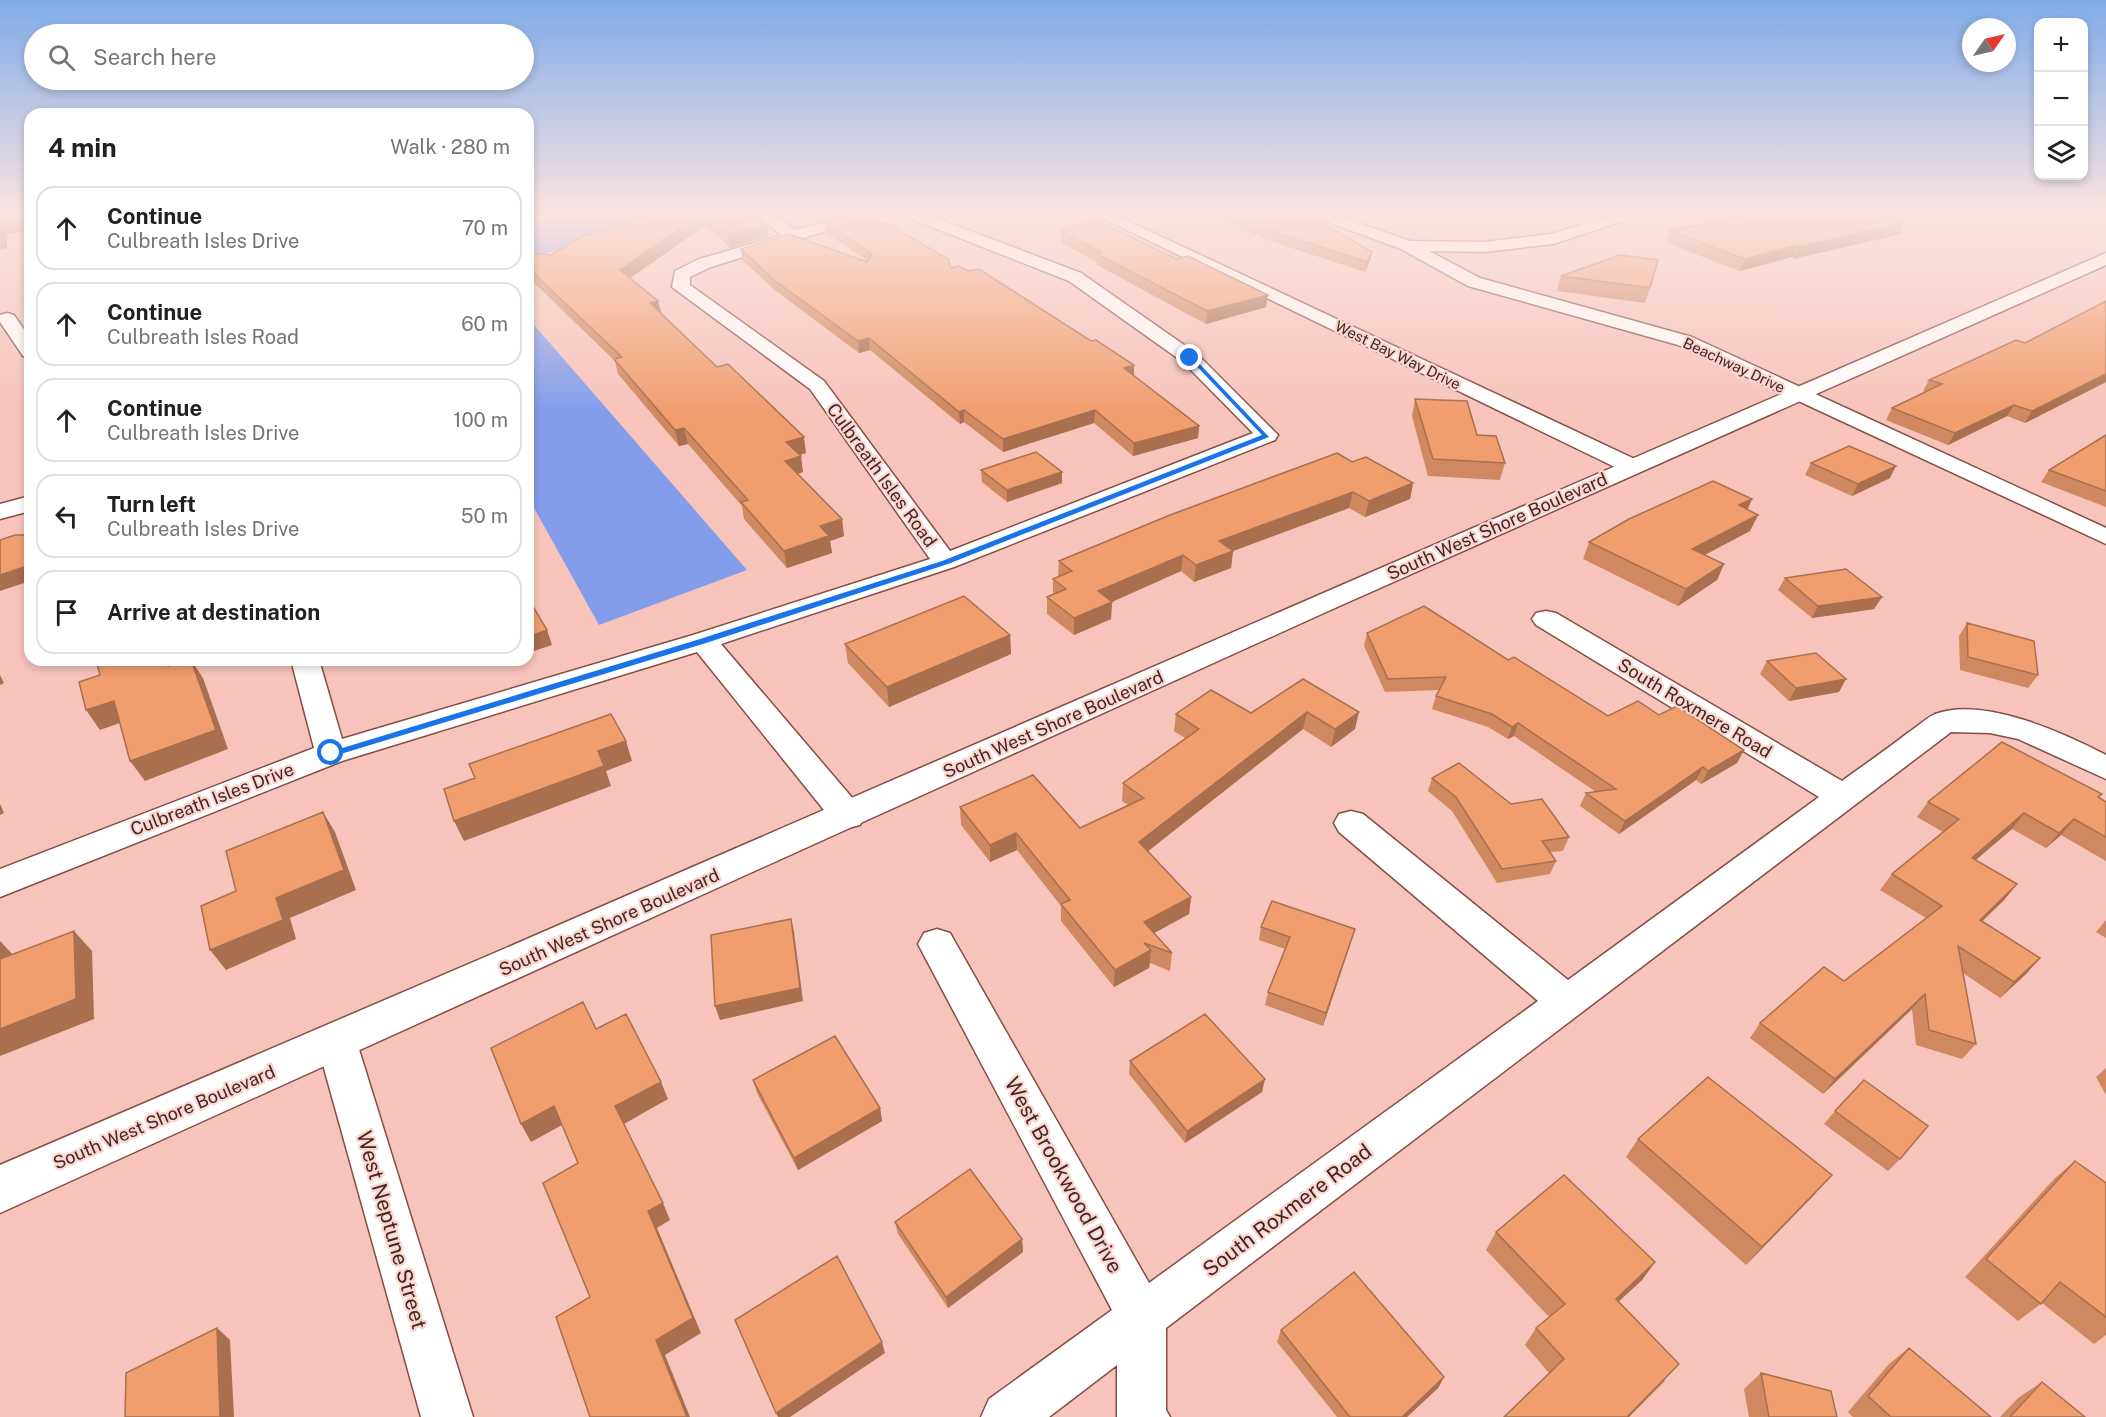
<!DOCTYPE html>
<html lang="en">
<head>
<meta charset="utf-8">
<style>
  :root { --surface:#fff; --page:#f6f6f6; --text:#202124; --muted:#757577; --line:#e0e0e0 }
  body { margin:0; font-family:"Public Sans",sans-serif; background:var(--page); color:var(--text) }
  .controls { position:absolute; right:18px; top:18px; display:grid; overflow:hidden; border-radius:12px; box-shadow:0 3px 9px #0003 }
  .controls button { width:54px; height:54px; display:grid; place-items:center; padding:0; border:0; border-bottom:2px solid var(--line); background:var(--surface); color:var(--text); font:30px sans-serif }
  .compass { position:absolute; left:1962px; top:18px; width:54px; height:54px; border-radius:50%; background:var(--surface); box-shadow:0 3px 9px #0003; rotate:56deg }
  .stop { position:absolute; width:18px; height:18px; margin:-14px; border:4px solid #1a73e8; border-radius:50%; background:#fff }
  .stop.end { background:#1a73e8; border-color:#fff; box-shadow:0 2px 6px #0008 }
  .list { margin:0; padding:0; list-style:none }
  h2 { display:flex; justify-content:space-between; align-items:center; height:78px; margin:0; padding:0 24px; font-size:26px }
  h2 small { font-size:20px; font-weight:400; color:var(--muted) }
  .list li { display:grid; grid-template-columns:39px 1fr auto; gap:18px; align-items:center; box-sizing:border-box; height:84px; margin:0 12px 12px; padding:0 12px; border:2px solid var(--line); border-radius:18px }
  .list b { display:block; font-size:22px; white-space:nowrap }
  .list p { margin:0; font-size:20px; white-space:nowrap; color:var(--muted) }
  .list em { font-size:20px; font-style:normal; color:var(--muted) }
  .icon { flex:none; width:33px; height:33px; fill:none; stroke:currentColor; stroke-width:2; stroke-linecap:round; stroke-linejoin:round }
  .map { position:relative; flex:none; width:2106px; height:1417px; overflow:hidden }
  .search { position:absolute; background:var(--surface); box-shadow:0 3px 9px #0003; left:24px; top:24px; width:510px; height:66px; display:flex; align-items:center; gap:15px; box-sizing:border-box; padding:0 21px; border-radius:33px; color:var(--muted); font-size:22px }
  .panel { position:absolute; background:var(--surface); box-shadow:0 3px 9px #0003; left:24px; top:108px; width:510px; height:558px; border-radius:18px }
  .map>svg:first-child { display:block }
  .water { fill:#849deb }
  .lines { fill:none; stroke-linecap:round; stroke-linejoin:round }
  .street-casing { stroke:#844e45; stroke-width:3 }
  .secondary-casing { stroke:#844e45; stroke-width:3 }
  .street { fill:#fff; fill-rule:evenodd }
  .secondary { fill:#fff; fill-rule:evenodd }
  .wall { fill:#cf885f }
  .shaded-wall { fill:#a96f4e }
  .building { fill:#f19e6f; stroke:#a96f4e; stroke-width:1.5 }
  .route { fill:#1a73e8 }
  .labels { text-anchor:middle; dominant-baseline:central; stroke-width:4.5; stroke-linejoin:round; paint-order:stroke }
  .far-street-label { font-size:15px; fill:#402824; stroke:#fcd5ce }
  .street-label { font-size:18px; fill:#402824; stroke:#fcd5ce }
  .near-street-label { font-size:21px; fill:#402824; stroke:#fcd5ce }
</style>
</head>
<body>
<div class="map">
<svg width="2106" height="1417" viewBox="0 0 2106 1417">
  <rect width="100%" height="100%" fill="#f7c4bb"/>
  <path class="water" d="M566,213h110l-148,46v-36z
    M528,318l219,252 -148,55 -71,-128z"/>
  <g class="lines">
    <defs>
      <path id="street" d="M753,213h17l26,17 58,-17h23l-3,3 -163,51 -21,10v8l134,96 126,170 303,-118 -70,-71 -114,-81 -155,-61 -15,-4 -2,-3h26l158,60 116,81 81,81 -3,5 -321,127 -233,77 139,163 5,9 -5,9 -12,3 -12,-3 -139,-173 -355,109 -342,136v-28l314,-121 -23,-88h28l23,79 351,-104 237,-76 -120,-170 -138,-102 3,-16 24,-12 83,-24z
        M1092,213h19l528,248 3,5 -3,5h-16z
        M1309,213h21l80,28 74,1 67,-8 69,-21h21l-2,3 -86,28 -69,8 -55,-1 51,27 212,59 414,191v16l-428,-199 -210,-59 -67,-37 -89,-33z
        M7,313l7,2 16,23v20l-7,-2 -23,-34v-7z
        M30,496v15l-30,8v-15z
        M1546,611l10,2 286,168c22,-16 45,-32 67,-49 8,-5 17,-14 26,-18 48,-18 129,19 171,41v24l-88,-40 -28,-6 -39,-1 -785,596v82l4,7h-53v-52l-68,52h-68l8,-18 123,-89 -194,-366 6,-11 13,-4 13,4 199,350 389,-282 -199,-169 -5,-9 5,-9 12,-3 12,3 205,166 251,-183 -283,-172 -4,-6 4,-6z
        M337,1026l14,5 6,12 116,374h-52l-104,-374 6,-12z"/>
      <path id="secondary" d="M2106,253v12l-780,347 -1326,601v-48l513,-220z"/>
    </defs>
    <use href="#street" class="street-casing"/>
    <use href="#secondary" class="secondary-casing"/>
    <use href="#street" class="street"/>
    <use href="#secondary" class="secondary"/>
  </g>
  <path class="wall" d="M662,213h74l31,11 2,12 -39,12 -24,-23 -76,53 31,36 145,139 -7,2 4,17 -5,2 44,45 2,17 -14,5 2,12 -45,15 -43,-49 -2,-13 -54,-62 -9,2 -61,-72 -3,-13 -87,-84v-24l23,2z
    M1221,213h85l66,39 -2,9 -5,11 -95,-31 -50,-22z
    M1379,213h46l-23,7z
    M1458,213h62l-1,7 -45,-2 -1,-5z
    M1906,222l-5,12 -108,25 -1,-2 -52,14 -74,-28 4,-12z
    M825,223l126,45 183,97v10l65,51 -1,12 -65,18 -39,-33 -91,29 -39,-30 -4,2 -90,-74 -11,3 -83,-62 -34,-31 -1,-11 126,13 1,-1 -42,-28z
    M1061,231l116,28 89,48 -60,17 -109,-59v-3l-36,-19z
    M1561,276l89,12 -5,15 -88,-12z
    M2106,301v81l-81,41 -18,-7 -59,29 -62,-25 6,-12 34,-16 -3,-1 6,-11 96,-37z
    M1415,399l62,36 28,28 -5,17 -72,-4 -16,-60z
    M2106,435v72l-65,-25 8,-12z
    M1352,462l61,21 -3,16 -45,18 -16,-9 -116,43 -2,17 -37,14 -13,-11 -69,31 -1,17 -37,16 -27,-21v-17l6,-3v-15l5,-3 1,-15z
    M1811,463l79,15 -38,18 -47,-21z
    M981,470l81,2v11l-55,19 -25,-20z
    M1752,499l-5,11 11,5 -8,16 -45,24 19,9 -7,16 -39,26 -95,-47 6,-17z
    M1785,578l97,19 -8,12 -62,9 -34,-28z
    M1967,623l71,52 -10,13 -68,-18 -1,-34z
    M1367,633l141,27 100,56 51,-1 85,35 -7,13 -36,21 -5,-4 -77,54 -39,-28 6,-13 10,-1 -82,-56 -6,3 -20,-12 -56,-18 4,-13 3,-6 -54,2 -21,-46z
    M1010,635l1,19 -122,53 -41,-44 -3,-19z
    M1767,661l72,31 -50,9 -29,-27z
    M1303,679l52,50 -24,18 -28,-18 -155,122 43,46 -2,17 -35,19 18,20 -2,18 -20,-8 -1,5 -35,19 -53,-66v-15l-44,-56 -27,12 -29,-37 -1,-18 120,21 48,-23 -6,-4 1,-18 62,-45 -11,-7 2,-17 75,-1z
    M1432,778l79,26 58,33 -6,14 -13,1 6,9 -6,13 -53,9 -45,-72 -24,-20z
    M2102,794l-3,4 7,4v59l-45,-26 -15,13 -34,-19 -36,31 41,24 -13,16 -22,21 58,37 -14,16 -26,24 -37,-25 13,71 -14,15 -46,-14 -4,-36 -89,85 -73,-56 10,-15 84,-42 82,-63 -46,-28 12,-16 51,-42 -26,-15 11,-15z
    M2106,920v18l-10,-6z
    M1261,927l94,2 -32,97 -58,-21 3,-13 17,-43 -26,-9z
    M1130,1061l132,31 -77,51 -56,-69z
    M2106,1068v27l-10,-18z
    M753,1080l127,28 2,13 -84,49 -41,-77z
    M1835,1111l65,48 -12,12 -64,-47z
    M1638,1139l177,55 -69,71 -120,-108z
    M2075,1161l31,22v152l-12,9 -52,-41 -24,18 -53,-44 89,-98z
    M895,1222l127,17 1,13 -75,56 -50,-74z
    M1496,1232l159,30 -13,18 -23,21 46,80 -36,36h-125l45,-44 -24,-28 11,-17 13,-11 -63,-67z
    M1281,1330l163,47 -6,11 -31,29h-70l-60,-75z
    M1909,1348l82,69h-138l-5,-5 41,-48z
    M1761,1373l76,44h-88l-5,-28z
    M2042,1382l43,35h-85l18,-19z"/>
  <path class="shaded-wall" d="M703,213l3,12 -83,58 -3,-13z
    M1404,213h21l-23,7z
    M30,220v10l-23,4v14l-7,1 1,-24z
    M1906,222l-5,12 -108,25 5,-12z
    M767,224l2,12 -39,12 -2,-13z
    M1797,245l-5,12 -52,14 5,-12z
    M1372,252l-2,9 -5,11 2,-10z
    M1268,295l-2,12 -60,17 1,-13z
    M658,301l4,14 -12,-12z
    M869,338l1,12 -11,3 -1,-12z
    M1134,365v12l-10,-9z
    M2106,374v8l-81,41 7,-12z
    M2014,405l-7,11 -59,29 7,-12z
    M964,410v12l-4,2 -1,-12z
    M1095,410l-1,13 -91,29v-13z
    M1199,426l-1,12 -65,18 1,-13z
    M684,428l4,16 -9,2 -4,-16z
    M804,437l2,16 -17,5 -3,-16z
    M801,456l2,16 -16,5 -2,-16z
    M1896,466l-6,12 -38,18 6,-12z
    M1062,472v11l-55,19v-12z
    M1413,483l-3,16 -45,18 4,-16z
    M1353,492l-4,16 -116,43 -2,17 -37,14 2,-17 23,-24z
    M1752,499l-7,16 -6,-10z
    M1758,515l-8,16 -65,34 7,-16z
    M842,519l2,17 -14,5 2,12 -45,15 -3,-17 36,-25z
    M1183,555l-2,16 -83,37v-17z
    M1724,564l-7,16 -39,26 8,-17z
    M30,565v16l-30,10v-16z
    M1882,597l-8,12 -62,9 6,-12z
    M1112,602l-1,17 -37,16v-17z
    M547,630l5,15 -24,8v-16z
    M1010,635l1,19 -122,53 -2,-20z
    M166,660h5l10,26 -13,-20z
    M191,660l12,18 25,71 -83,32 -15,-20z
    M443,660h13l-11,4z
    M0,675l4,8 -4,2z
    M1846,679l-7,13 -50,9 7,-13z
    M114,701l14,19 -28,10 -14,-20z
    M1307,712l-4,17 -165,130 1,-17z
    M1359,712l-4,17 -24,18 4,-18z
    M1518,723l-4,13 -6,3 4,-12z
    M626,741l6,20 -26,10 5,15 -147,55 -10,-20 144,-70z
    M1744,750l-7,13 -36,21 7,-13z
    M1703,767l-7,13 -77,54 6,-13z
    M0,804l4,9 -4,2z
    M323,812l12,20 21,58 -66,28 6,21 -70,31 -16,-20 66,-52z
    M2024,813l-12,16 -52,44 12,-15z
    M2074,819l-13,16 -15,13 13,-15z
    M1016,833l1,17 -27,12v-17z
    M2017,884l-13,16 -37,36 13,-16z
    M1191,897l-2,17 -46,25 1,-17z
    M791,919l3,13 9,69 -83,19 -5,-14z
    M1355,929l-4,13 -28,84 3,-13z
    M74,931l18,20 2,68 -94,37v-27z
    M0,941l16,17 -16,5z
    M1151,950l-2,18 -35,19 1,-17z
    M2040,958l-14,16 -26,24 14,-16z
    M1925,994l-13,15 -89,85 12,-15z
    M1265,1079l-3,13 -77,51 2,-12z
    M661,1082l7,17 -44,25 -9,-18z
    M554,1106l10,18 -33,18 -10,-18z
    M880,1108l2,13 -84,49 -4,-12z
    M1832,1175l-17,19 -69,71 16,-18z
    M663,1203l7,17 -13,8 44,105 -36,22 25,62h-3l-31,-77 -8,-129z
    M1022,1239l1,13 -75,56 -2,-11z
    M1655,1262l-13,18 -39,36 13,-17z
    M217,1328l13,12 4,77h-14z
    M882,1342l3,11 -95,64h-12l-2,-4z
    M1679,1364l-50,53h-2z
    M1444,1377l-6,11 -31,29h-5z"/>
  <path class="building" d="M0,213h30v7l-29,5 1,13h-2z
    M662,213h41l-83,57 38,31 -8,2 67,64 11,-3 76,73 -18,5 15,14 -16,5 57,58 -22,7 9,10 -45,15 -43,-49 7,-2 -64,-72 -9,2 -61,-71 8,-2 -94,-89v-15l23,2 32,-19z
    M703,213h33l31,11 -39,11z
    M1228,213h78l66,39 -5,10 -95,-31z
    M1754,213h116l36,9 -108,25 -1,-2 -52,14 -75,-28z
    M844,217l44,7 60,35 3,9 8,-2 9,5 11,-2 112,72 5,-1 38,25 -10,3 75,58 -65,17 -39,-33 -92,29 -39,-29 -5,2 -90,-74 -11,3 -84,-61 -33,-31 48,-15 78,28 5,-8 -47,-31z
    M1095,220l82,39 11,-3 80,39 -61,16 -110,-57 4,-2 -40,-21z
    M1620,255l38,5 -8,28 -89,-12z
    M2106,301v73l-74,37 -18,-6 -59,28 -63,-25 50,-24 -13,-4 87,-40 9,3z
    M1415,399l52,2 10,34 19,1 9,27 -72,-4z
    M2106,435v56l-57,-21z
    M1849,446l47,20 -38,18 -47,-21z
    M1036,452l26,20 -55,18 -26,-20z
    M1337,453l15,9 14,-5 47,26 -44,18 -16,-9 -134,49 14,10 -37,14 -13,-10 -85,36 14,11 -38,16 -27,-21 19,-8 -13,-10 19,-8 -13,-10 111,-46z
    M1713,481l39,18 -13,6 19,10 -66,34 32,15 -38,25 -97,-47 40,-23z
    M15,535h10l5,10v20l-30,10v-35z
    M1846,569l36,28 -64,9 -33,-28z
    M964,596l46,39 -123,52 -42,-43z
    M531,603l16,27 -19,7v-33z
    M1424,606l84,54 6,-3 94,59 30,-15 21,14 18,-9 67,44 -36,21 -5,-4 -78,54 -39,-28 30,-4 -98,-66 -6,4 -20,-13 -56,-18 10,-19 -58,2 -21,-46z
    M1967,623l67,18 4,34 -70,-18z
    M1816,653l30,26 -50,9 -29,-27z
    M96,660h70l2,6 19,-6h4l25,70 -86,31 -16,-60 -28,9 -7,-28 21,-7z
    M1303,679l56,33 -24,17 -28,-17 -168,130 52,55 -47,25 28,31 -28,-10 7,7 -36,20 -54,-66 9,-4 -54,-67 -26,12 -30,-38 73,-32 47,53 64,-30 -21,-15 76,-54 -23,-15 35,-24 40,23z
    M611,714l15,27 -28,10 6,15 -150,55 -10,-32 31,-11 -6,-14z
    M2002,742l100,52 -4,3 8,5v35l-32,-18 -15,14 -35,-20 -52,45 45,26 -37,36 60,38 -26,24 -56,-36 18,98 -47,-14 -4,-36 -90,85 -75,-56 64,-56 20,14 98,-75 -50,-32 67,-55 -31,-17z
    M1459,763l52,41 31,-5 27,38 -27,4 14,20 -54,8 -46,-72 -24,-19z
    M323,812l21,58 -68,28 7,22 -73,30 -9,-44 35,-15 -10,-40z
    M1272,901l83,28 -29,84 -58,-21 22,-55 -29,-10z
    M791,919l9,69 -85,18 -4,-71z
    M74,931l2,68 -76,30v-70z
    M583,1002l13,27 30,-15 35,68 -46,24 48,97 -15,8 45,107 -37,22 31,77h-97l-34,-100 34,-20 -47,-114 35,-20 -24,-57 -33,18 -30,-76z
    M1205,1014l60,65 -78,52 -57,-70z
    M835,1036l45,72 -86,50 -41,-78z
    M1708,1077l124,98 -70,72 -124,-108z
    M1864,1080l64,46 -28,33 -65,-48z
    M2075,1161l31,22v134l-46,-35 -19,22 -55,-45z
    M970,1169l52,70 -76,58 -51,-75z
    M1564,1175l91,87 -39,37 63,65 -52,53h-123l60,-58 -28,-31 29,-24 -69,-72z
    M837,1256l45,86 -106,71 -41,-93z
    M1354,1272l90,105 -42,40h-52l-69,-87z
    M217,1328l3,89h-95l1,-44z
    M1909,1348l82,69h-100l-23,-21z
    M1761,1373l70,18 6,26h-68z
    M2042,1382l43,35h-75z"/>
  <linearGradient id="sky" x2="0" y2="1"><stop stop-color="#80abe9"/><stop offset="0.52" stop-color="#fbe4e0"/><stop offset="1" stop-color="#fbe4e0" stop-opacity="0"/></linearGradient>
  <rect width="2106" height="411" fill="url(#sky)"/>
  <path class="route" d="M1188,357h5l76,80 -321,127 -242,79 -372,113 -8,-3 374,-114 242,-78 320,-126z"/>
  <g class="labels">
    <g class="far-street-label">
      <text transform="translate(1398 355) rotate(26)">West Bay Way Drive</text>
      <text transform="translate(1734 365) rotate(25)">Beachway Drive</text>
    </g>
    <g class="street-label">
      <text transform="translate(882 475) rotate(54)">Culbreath Isles Road</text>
      <text transform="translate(1497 526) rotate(-24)">South West Shore Boulevard</text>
      <text transform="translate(1695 708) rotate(31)">South Roxmere Road</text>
      <text transform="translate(1053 724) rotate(-24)">South West Shore Boulevard</text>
      <text transform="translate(212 799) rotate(-21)">Culbreath Isles Drive</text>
      <text transform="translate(609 922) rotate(-24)">South West Shore Boulevard</text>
      <text transform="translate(164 1117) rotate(-23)">South West Shore Boulevard</text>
    </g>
    <g class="near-street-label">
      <text transform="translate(1064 1175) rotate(61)">West Brookwood Drive</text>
      <text transform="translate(1287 1210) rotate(-37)">South Roxmere Road</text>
      <text transform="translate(392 1230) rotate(74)">West Neptune Street</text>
    </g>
  </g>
</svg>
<div class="controls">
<button>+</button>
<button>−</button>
<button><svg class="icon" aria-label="layers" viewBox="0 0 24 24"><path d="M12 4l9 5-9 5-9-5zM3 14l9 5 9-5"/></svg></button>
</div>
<svg class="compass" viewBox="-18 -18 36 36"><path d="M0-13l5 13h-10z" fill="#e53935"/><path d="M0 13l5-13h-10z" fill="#757577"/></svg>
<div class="stop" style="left:331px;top:753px"></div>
<div class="stop end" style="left:1190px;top:358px"></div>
<div class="search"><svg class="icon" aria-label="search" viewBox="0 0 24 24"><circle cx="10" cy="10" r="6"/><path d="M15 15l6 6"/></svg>Search here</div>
<section class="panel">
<h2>4 min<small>Walk · 280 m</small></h2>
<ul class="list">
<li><svg class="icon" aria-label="ahead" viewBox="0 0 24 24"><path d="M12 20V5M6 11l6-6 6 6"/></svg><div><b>Continue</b><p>Culbreath Isles Drive</p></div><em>70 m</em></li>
<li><svg class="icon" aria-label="ahead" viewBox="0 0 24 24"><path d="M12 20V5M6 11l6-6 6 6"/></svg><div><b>Continue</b><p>Culbreath Isles Road</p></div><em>60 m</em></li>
<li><svg class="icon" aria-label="ahead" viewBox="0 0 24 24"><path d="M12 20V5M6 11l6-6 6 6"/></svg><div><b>Continue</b><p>Culbreath Isles Drive</p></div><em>100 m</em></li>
<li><svg class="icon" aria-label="left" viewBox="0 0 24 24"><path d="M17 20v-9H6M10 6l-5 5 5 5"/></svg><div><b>Turn left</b><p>Culbreath Isles Drive</p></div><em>50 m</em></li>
<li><svg class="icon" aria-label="arrive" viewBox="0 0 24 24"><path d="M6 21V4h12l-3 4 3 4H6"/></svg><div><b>Arrive at destination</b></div></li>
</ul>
</section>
</div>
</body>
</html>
